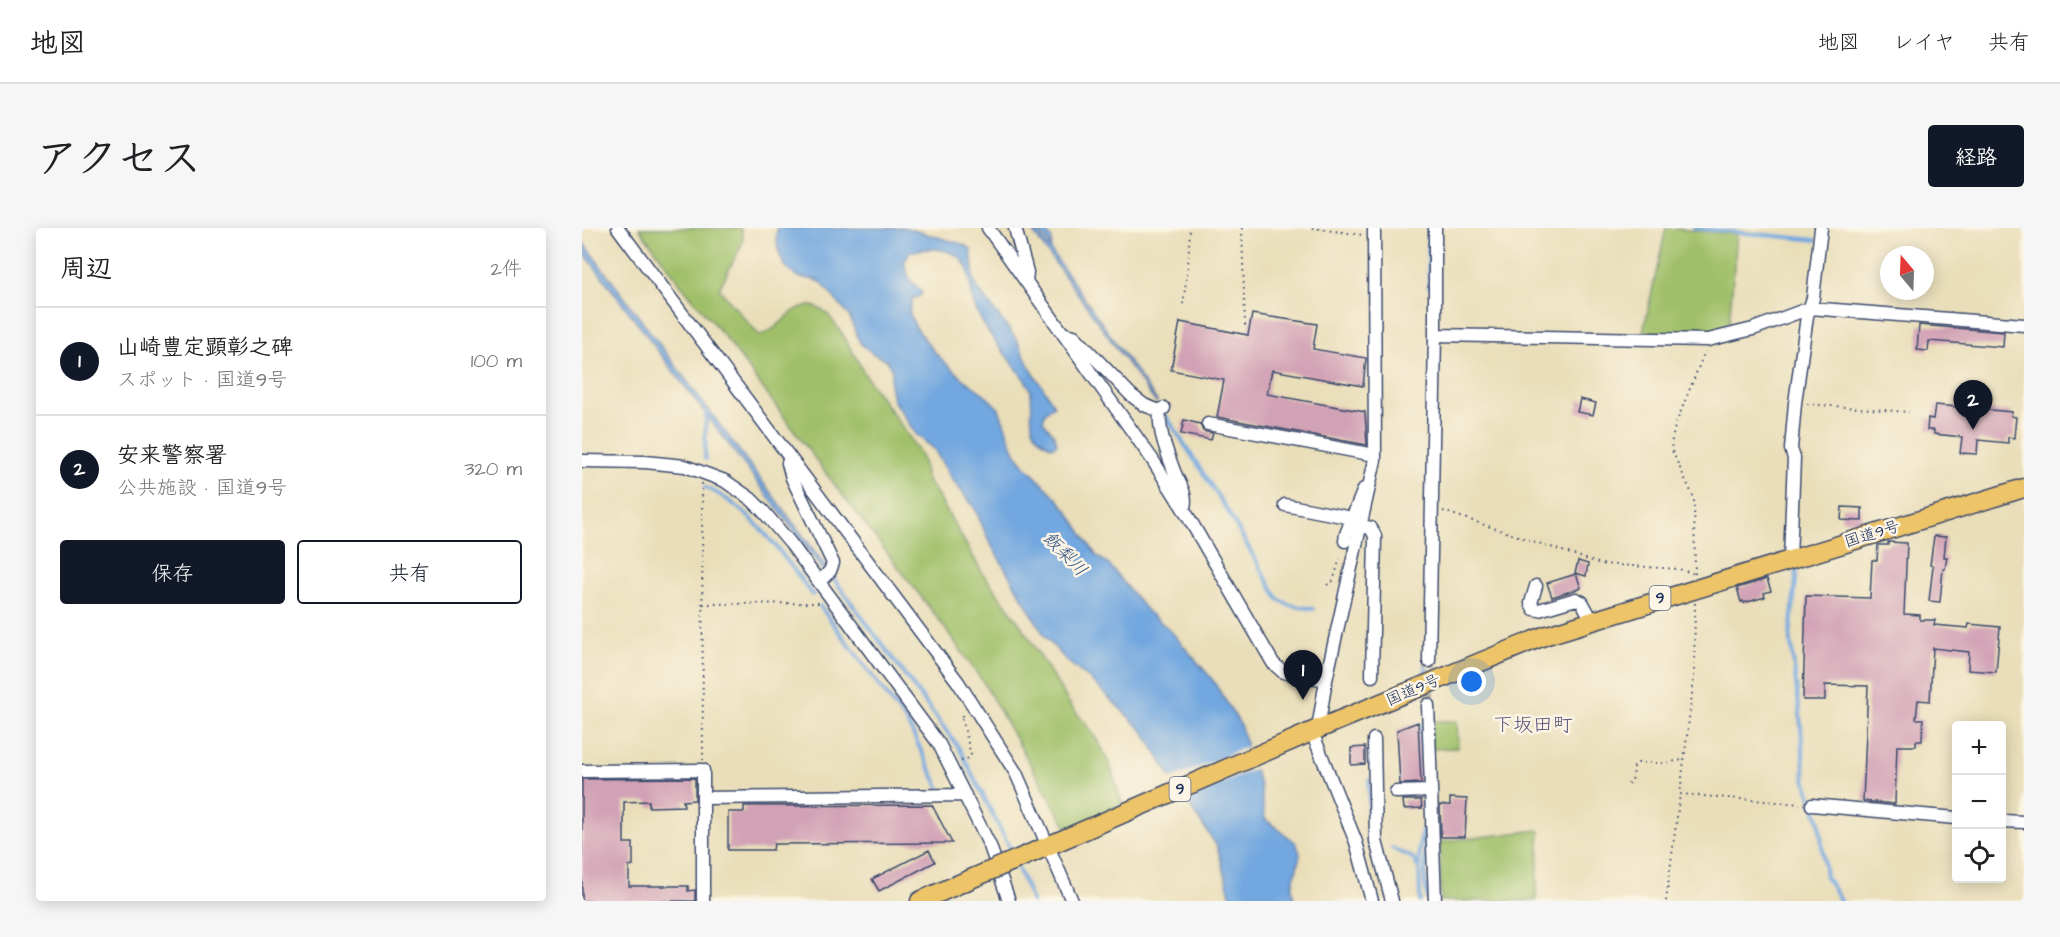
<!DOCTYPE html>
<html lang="ja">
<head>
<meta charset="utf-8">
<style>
  :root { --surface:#fff; --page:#f6f6f6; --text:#202124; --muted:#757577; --line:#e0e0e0; --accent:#111827 }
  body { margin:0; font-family:"Architects Daughter","Klee One",sans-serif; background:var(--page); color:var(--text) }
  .controls { position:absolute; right:18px; bottom:18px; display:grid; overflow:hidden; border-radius:6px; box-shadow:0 3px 15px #0003 }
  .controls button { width:54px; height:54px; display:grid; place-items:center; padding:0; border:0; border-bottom:2px solid var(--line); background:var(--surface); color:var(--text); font:30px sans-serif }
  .compass { position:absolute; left:1298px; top:18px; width:54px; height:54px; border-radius:50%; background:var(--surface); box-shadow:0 3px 15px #0003; rotate:341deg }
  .you { position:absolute; left:890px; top:454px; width:21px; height:21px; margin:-15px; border:4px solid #fff; border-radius:50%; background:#1a73e8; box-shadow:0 0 0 9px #1a73e833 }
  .badge { display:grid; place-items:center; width:39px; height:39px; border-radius:50%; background:var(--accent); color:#fff; font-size:20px; font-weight:700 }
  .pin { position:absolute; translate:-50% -50px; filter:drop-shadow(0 2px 3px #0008) }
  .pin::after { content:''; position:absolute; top:32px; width:21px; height:18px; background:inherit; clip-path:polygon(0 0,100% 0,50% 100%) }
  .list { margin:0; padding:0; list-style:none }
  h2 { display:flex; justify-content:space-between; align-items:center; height:78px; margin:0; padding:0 24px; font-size:26px }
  h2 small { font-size:20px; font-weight:400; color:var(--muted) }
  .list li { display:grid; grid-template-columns:39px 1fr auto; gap:18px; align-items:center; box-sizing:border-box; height:108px; padding:0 24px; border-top:2px solid var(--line) }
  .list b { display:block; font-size:22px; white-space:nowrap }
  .list p { margin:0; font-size:20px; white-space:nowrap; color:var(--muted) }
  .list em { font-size:20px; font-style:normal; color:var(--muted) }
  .actions { display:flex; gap:12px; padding:18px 24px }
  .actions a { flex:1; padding:14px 0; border:2px solid var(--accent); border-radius:6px; text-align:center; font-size:21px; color:var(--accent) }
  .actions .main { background:var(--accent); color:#fff }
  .icon { flex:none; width:33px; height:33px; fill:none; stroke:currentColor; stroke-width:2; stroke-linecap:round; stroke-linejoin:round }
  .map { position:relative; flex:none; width:1442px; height:673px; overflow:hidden; border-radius:6px }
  header { display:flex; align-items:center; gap:36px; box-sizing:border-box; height:84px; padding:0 30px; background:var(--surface); border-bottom:2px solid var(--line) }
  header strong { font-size:28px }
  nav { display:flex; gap:33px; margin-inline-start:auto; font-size:21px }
  .intro { display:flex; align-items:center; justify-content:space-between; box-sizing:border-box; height:144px; padding:0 36px }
  h1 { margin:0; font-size:42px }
  .button { padding:15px 27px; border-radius:6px; background:var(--accent); color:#fff; font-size:21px; font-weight:700 }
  main { display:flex; gap:36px; padding:0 36px }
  aside { flex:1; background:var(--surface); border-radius:6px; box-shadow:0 3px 15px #0003 }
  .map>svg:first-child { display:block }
  .green { fill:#9fbf68; stroke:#5d7763; stroke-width:1.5 }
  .water { fill:#72a7df; stroke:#466b9e; stroke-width:1.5 }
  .pier { fill:#e9deb9 }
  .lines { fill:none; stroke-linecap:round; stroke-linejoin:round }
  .stream { stroke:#72a7df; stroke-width:4 }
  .building { fill:#d1a2b5 }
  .minor-tunnel { stroke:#c0bba7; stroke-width:12; stroke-dasharray:12 6; stroke-linecap:butt }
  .minor-casing { stroke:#3a496c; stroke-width:15 }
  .highway-casing { stroke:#3a496c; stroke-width:21 }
  .path { stroke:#3a496c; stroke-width:2; stroke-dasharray:1.5 4.5; stroke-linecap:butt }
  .minor { stroke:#fff; stroke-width:12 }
  .highway { stroke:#eec469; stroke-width:18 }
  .highway-bridge-casing { stroke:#3a496c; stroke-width:21; stroke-linecap:butt }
  .highway-bridge { stroke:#eec469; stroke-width:18 }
  .labels { text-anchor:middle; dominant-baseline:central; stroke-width:5; stroke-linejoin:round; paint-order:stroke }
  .shield { fill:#fcf5e5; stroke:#5e6a86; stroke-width:1.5 }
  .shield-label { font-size:15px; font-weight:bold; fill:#1b2f5e }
  .street-label { font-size:16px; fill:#1b2f5e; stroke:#fcf5e5 }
  .water-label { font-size:18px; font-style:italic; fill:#355385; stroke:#fcf5e5 }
  .quarter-label { font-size:20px; fill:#5b577c; stroke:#fcf5e5 }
</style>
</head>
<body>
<header>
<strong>地図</strong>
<nav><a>地図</a><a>レイヤ</a><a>共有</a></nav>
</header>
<div class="intro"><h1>アクセス</h1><a class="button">経路</a></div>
<main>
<aside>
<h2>周辺<small>2件</small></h2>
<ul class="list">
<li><span class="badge">1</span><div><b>山崎豊定顕彰之碑</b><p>スポット · 国道9号</p></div><em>100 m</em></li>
<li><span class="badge">2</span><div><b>安来警察署</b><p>公共施設 · 国道9号</p></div><em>320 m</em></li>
</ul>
<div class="actions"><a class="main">保存</a><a>共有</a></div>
</aside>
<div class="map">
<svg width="1442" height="673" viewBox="0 0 1442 673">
  <rect width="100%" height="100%" fill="#fcf5e5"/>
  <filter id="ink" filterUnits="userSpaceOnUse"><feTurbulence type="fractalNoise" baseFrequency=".0167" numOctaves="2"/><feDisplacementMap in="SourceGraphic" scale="12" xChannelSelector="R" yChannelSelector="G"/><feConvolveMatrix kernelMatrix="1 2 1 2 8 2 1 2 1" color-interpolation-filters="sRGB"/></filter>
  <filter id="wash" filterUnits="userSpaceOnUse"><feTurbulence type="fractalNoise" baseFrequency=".008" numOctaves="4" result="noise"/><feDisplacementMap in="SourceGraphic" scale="24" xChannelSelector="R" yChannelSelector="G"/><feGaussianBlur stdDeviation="1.35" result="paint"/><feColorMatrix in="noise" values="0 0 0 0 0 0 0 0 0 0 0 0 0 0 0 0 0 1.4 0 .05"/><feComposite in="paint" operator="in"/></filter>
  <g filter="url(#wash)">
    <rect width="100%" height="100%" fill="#e9deb9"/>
    <path class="green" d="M57,0h102l2,11 -2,7 -22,43 40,46c19,-3 29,-26 47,-29 7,-1 16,2 21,8 19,20 29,47 44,70 17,24 36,47 50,72 6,12 1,24 13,33l48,83 41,56 48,78 18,22 12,18 9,19 14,45 -54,23 -87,-151 -41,-58 -121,-157 -96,-130 -43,-51z
      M1084,0l71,6 -8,91c-12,15 -64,9 -83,8l-3,-1z
      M849,493h26l1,27 -27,1z
      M956,602l2,2 -4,69h-95l-1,-59z"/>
    <path class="water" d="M195,0h129l56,16 9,5 3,31 4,9 39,51 12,26 25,39 -9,8 -2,8 12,15 2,8 -5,3c-31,-16 -16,-32 -22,-59 -17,-28 -45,-52 -56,-84 -5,-14 -2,-33 -12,-44 -13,-13 -36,-13 -52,-8l-6,10 5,16 13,15 -2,3 -8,3 -3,13 6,14 20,27 28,26 20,14 16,16 16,44 11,14 27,27 14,16 29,45 12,9 39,47 22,18 43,50 28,45 10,33 -73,31 -33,-56 -51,-50 -26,-21 -21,-23 -56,-95 -16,-36 -23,-29 -17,-29 -18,-15 -23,-34 -3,-16 2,-14 -5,-10 -13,-6 -14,-11 -11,-27 -28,-34c-7,-4 -16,-3 -24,-6 -17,-8 -22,-31 -20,-48z
      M448,0h4l15,20 1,-3 -13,-17h7l8,12 -1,11 106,150 -1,2z
      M0,13l246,328 -3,3 -243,-322z
      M669,532l9,25 5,34 30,23 4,8 1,6 -8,31 2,14h-62l-15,-55 -38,-56z"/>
    <path class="pier" d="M668,517l7,23 -75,33 -13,-21z"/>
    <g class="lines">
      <path class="stream" d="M846,0l1,59
        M1112,0l122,12
        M584,188l61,94 51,89 12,6 23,4
        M123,231l1,-47
        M123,259c49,22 76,67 108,108
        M1215,342l-7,65 10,80 5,65 14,40 7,57 15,24
        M248,346l129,174 55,108
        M238,378l88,118 32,65
        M843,452l1,-19
        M842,541l1,19
        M841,544l-2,-41 2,-6
        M787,552v48
        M844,571l-1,81 3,21
        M810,620l21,10 6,11
        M435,638l15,35
        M838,673l-1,-51 4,-23"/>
    </g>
    <g id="blocks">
      <path class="building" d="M670,86l65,10 -4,25 53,9 -3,28 -91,-16 -5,24 98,18 2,33 -150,-28 7,-37 -53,-10 9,-48 68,13z
        M1337,97l85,7 -1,15 -74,-6 -1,10 -11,-1z
        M998,171l16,4 -3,12 -16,-3z
        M1353,177l77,7 -1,4 5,1 -2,21 -6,-1v6l-30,-3 -1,14 -17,-1 2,-16 -28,-3v-4h-7l1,-12 5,1z
        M602,192l16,4 3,7 10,2 -2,7 -30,-6z
        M1260,279l20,1v13l-21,-1z
        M1352,308l12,1 -2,20h3l-2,12h-2l-3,33 -11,-1 4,-35 -3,-1z
        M1306,314l19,1 -3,71 16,1v5h15l-1,5 34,3 1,-4 31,3 -4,45 -28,-2 1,-18 -36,-4 -3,53 -12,-1 -2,19h7l-1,22h-6v5h-19l-2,58 -32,-3 5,-115 -43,-1v15h-22l3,-104 64,2 2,-38h5l1,-15h10z
        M996,333l10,3 -2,12 -11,-3z
        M994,346l5,14 -29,9 -5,-14z
        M1185,351l4,12 -7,2 1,4 -21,6 -1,-2 -2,1 -4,-14z
        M836,494l3,61 -21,1 -3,-54z
        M783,519v17l-14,1v-17z
        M113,550v22l-12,1 1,5 -35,1v-6l-25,1v41h9v23h-4v20h59v5l7,-1v11h-113v-122z
        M868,570l17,1 -2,38h-24l-1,-32h10z
        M821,572h18l1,8 -18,1z
        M350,577l20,38 -178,1 -1,6h-45v-38h16v-6z
        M347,622l6,12 -56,29 -7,-12z"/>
    </g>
  </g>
  <g filter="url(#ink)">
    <use href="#blocks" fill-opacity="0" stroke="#3a496c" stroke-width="1.5"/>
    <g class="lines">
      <path class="minor-tunnel" d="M846,477l1,-44"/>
      <defs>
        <path id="minor" d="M36,0l340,454 58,91 56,128
          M406,0l164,231 31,49 90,155 10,9 43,8
          M433,0l12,44 -1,10
          M853,0v107l273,5 45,-11 57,-21 214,17
          M484,106l8,2 57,59 13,10 16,6
          M582,180l-4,3c-2,20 7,41 14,60 4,11 14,23 10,36
          M626,196l167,31
          M208,230l-2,5 4,15 41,85 -3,8 -11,11
          M0,233l63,1 40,4 40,15 26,18 12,12 28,33 148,200 51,102 19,55
          M703,277l67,13
          M779,298l10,2 4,8 -3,140
          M763,313l1,-7 18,-45
          M1208,331l4,-101 -3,-9 4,-46 12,-87 6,-18 8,-70
          M954,358l-5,17 3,6 5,1 37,-11 6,3 10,18
          M847,433l6,-326
          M846,477l7,196
          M736,501l8,-49 49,-220 -1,-232
          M730,504l44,110 16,59
          M792,511l2,102 16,60
          M0,543l121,-1v131
          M814,564l34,-1
          M122,570l261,-3
          M1230,577l144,13
          M1420,593l22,1"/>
        <path id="highway" d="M452,624l284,-123 226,-93 480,-148
          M338,673l46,-20"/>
      </defs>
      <use href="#minor" class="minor-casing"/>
      <use href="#highway" class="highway-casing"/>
      <path class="path" d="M660,0l3,98
        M730,0l51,7
        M601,76l5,-38 2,-38
        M1225,176l102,8
        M120,255l1,277
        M861,283l158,53 78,5 16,5
        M1113,346l-1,-76 -21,-45 -2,-9 4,-18 30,-75
        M745,357l6,-4 7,-22
        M1113,375l-1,74 -14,117 120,10
        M121,376l117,-1
        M379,533l8,-3 2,-3 -10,-40 5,4
        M1046,556l5,-6 1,-11 4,-4h26l19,-3
        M1084,673l14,-107"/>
      <use href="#minor" class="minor"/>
      <use href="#highway" class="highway"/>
      <defs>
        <path id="highway-bridge" d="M384,653l68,-29"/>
      </defs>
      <use href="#highway-bridge" class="highway-bridge-casing"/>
      <use href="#highway-bridge" class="highway-bridge"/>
    </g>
  </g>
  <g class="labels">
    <g class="shield">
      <rect x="1067.5" y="358" width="21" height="24" rx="4.5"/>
      <rect x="587.5" y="549" width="21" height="24" rx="4.5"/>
    </g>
    <g class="shield-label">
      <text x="1078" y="370">9</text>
      <text x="598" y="561">9</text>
    </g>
    <g class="street-label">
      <text transform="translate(1290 306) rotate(-17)">国道9号</text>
      <text transform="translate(831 462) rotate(-23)">国道9号</text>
    </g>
    <g class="water-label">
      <text transform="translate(483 326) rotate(46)">飯梨川</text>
    </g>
    <g class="quarter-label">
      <text x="951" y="497">下坂田町</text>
    </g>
  </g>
</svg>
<div class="controls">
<button>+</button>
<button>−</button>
<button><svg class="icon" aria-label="locate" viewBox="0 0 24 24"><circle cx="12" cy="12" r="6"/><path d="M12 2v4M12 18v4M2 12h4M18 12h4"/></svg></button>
</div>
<svg class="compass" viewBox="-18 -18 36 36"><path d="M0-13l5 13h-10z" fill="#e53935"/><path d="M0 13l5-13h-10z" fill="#757577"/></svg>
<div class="you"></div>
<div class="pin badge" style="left:721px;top:472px">1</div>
<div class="pin badge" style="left:1391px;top:202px">2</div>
</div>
</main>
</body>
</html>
